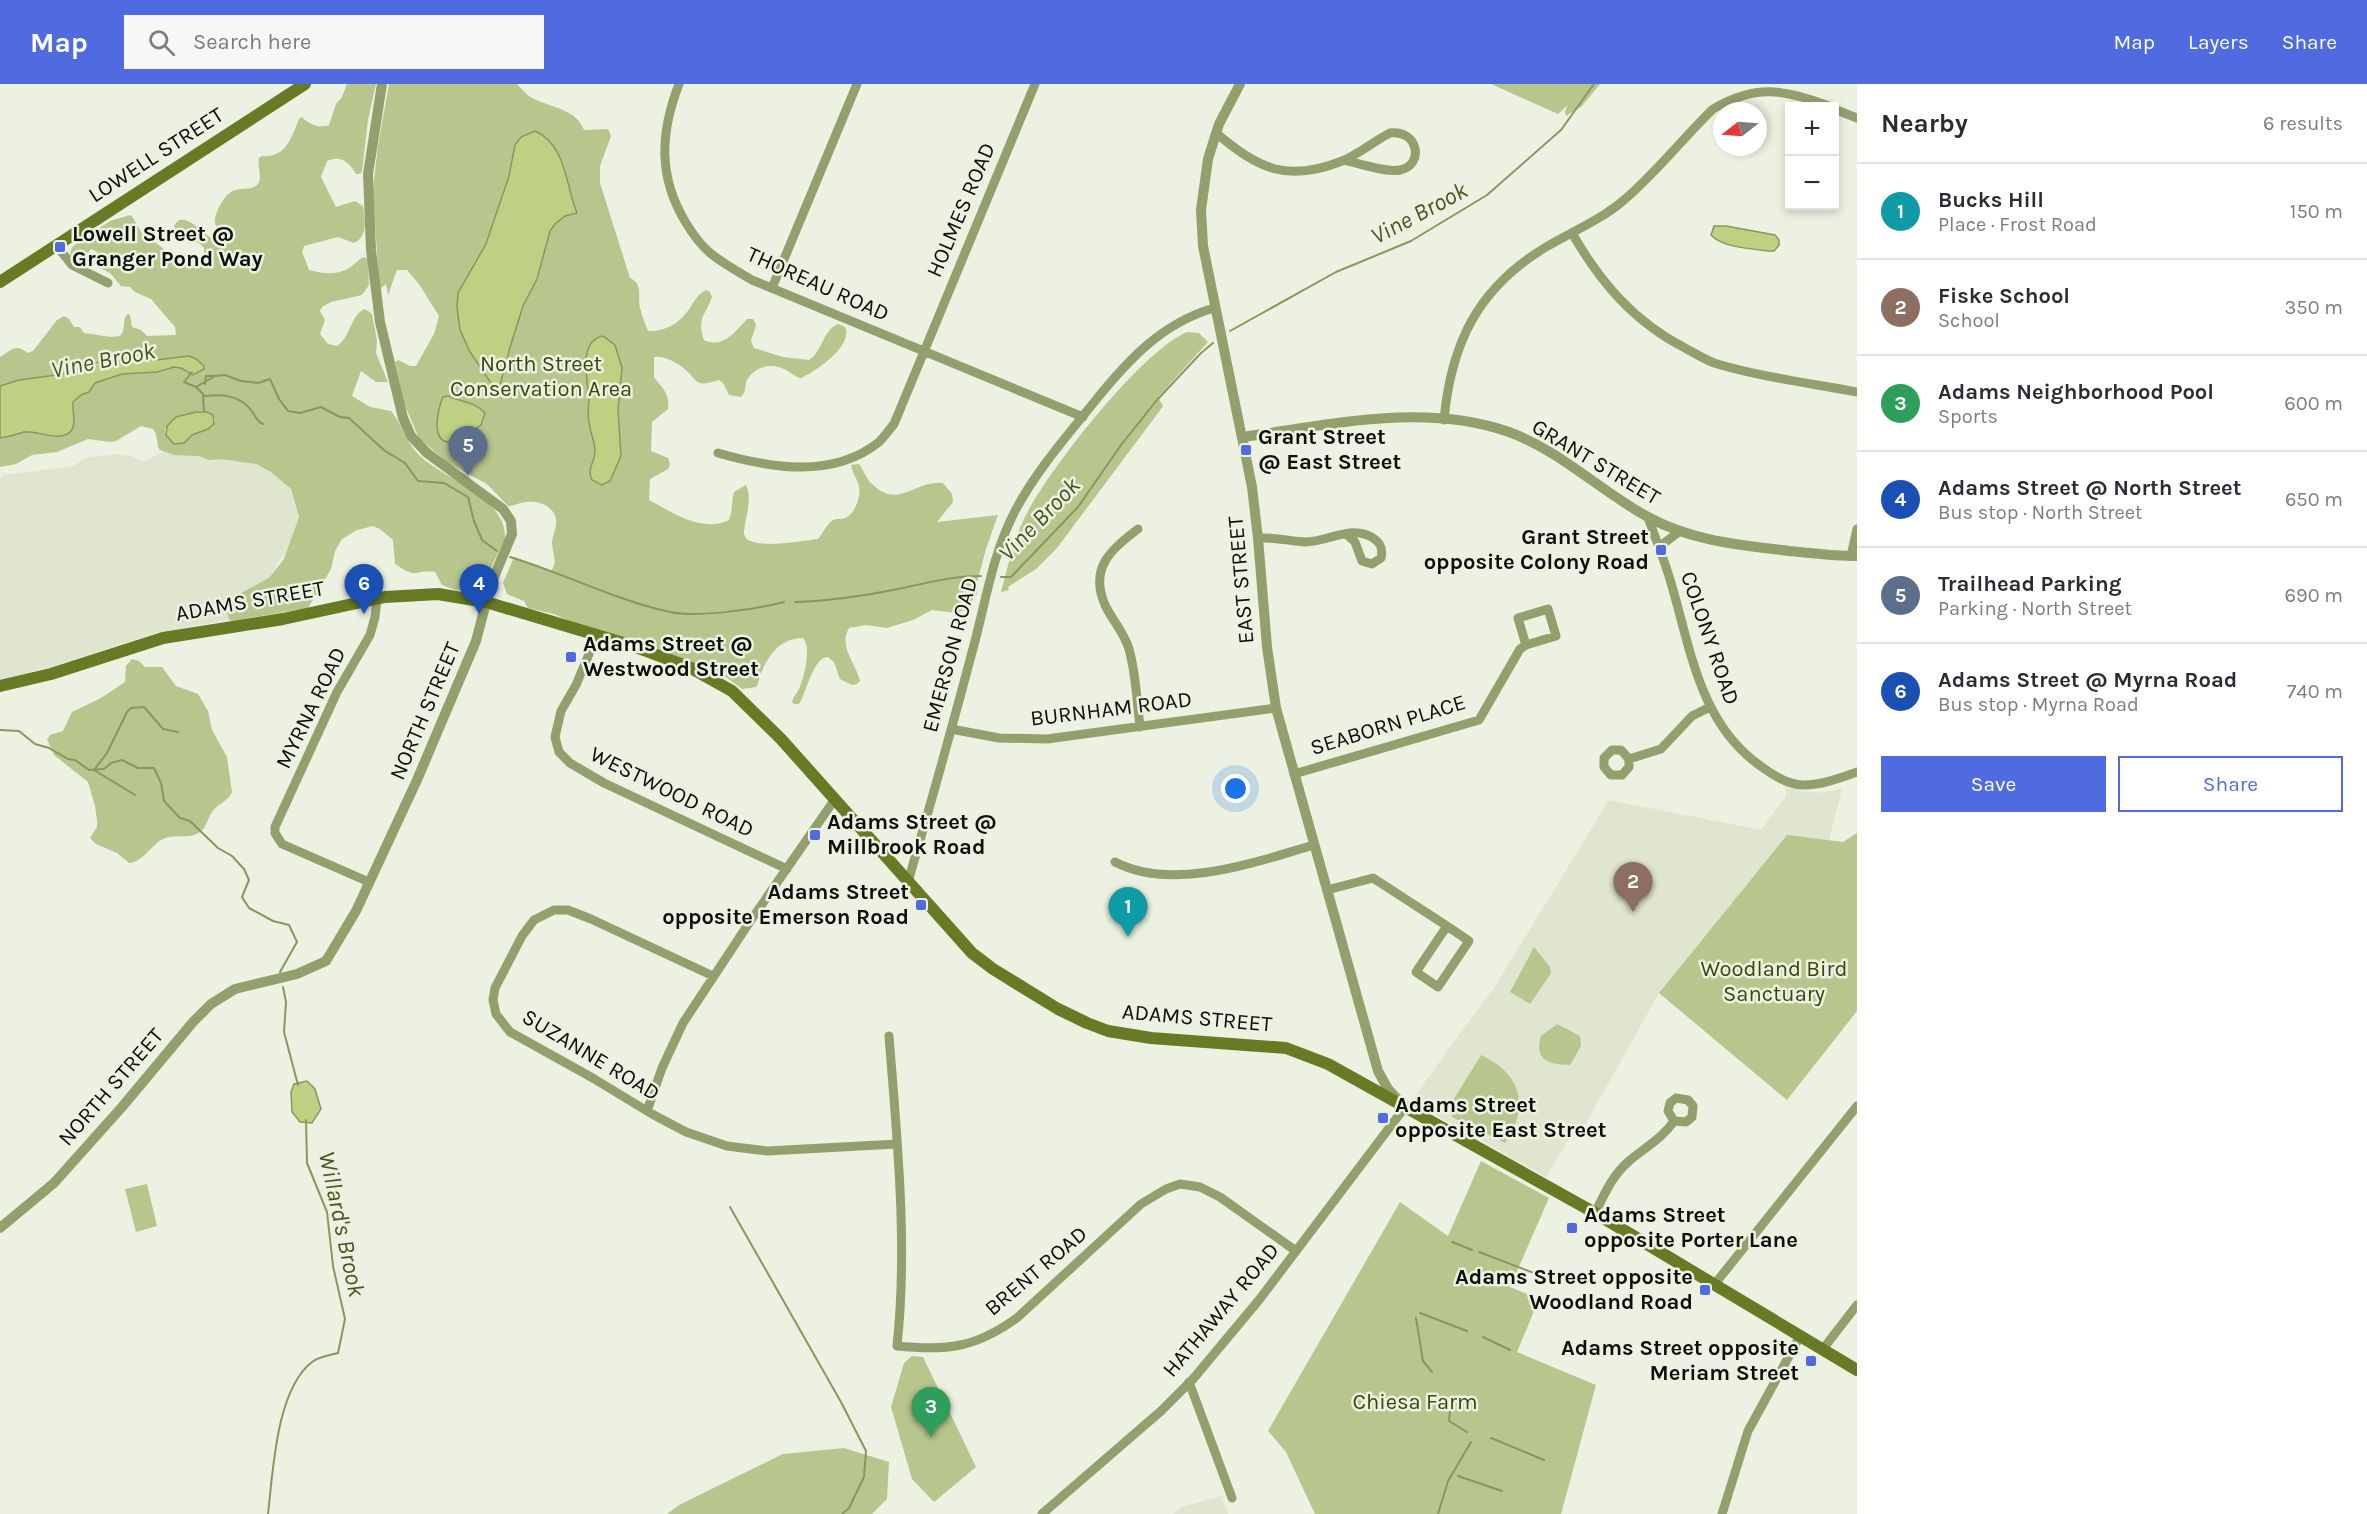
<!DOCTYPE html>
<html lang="en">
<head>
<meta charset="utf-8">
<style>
  :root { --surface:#fff; --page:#f7f7f7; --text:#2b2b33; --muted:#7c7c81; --line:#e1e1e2; --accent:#506be0 }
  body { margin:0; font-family:Karla,sans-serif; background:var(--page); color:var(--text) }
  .controls { position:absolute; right:18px; top:18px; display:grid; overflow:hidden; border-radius:0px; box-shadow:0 3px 9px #0003 }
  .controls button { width:54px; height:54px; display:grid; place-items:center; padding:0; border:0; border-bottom:2px solid var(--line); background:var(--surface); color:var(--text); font:30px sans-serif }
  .compass { position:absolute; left:1713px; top:18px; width:54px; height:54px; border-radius:50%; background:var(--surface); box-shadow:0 3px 9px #0003; rotate:253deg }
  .you { position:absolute; left:1236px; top:705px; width:21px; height:21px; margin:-15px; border:4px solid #fff; border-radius:50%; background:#1a73e8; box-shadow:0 0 0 9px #1a73e833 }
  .badge { display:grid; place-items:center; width:39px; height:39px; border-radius:50%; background:var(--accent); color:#fff; font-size:20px; font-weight:700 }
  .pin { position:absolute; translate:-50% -50px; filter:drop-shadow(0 2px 3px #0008) }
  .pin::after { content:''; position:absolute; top:32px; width:21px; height:18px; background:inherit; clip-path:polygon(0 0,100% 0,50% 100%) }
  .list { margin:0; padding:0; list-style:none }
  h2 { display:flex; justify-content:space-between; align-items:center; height:78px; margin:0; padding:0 24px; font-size:26px }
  h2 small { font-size:20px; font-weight:400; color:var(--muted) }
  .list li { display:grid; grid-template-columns:39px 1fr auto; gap:18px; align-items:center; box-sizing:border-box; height:96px; padding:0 24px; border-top:2px solid var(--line) }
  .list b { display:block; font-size:22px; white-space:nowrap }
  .list p { margin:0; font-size:20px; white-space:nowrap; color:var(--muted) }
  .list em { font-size:20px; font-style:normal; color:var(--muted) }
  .actions { display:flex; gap:12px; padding:18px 24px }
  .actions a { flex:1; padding:14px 0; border:2px solid var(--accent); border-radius:0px; text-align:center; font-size:21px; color:var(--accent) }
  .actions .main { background:var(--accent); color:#fff }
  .icon { flex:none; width:33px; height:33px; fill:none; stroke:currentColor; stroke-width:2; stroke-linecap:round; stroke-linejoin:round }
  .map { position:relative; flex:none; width:1857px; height:1430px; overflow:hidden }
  header { display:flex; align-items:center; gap:36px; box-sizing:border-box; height:84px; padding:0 30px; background:var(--accent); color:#fff }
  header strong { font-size:28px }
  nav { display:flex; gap:33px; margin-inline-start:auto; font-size:21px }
  .search { width:420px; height:54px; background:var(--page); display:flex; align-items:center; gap:15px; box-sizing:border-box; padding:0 21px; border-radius:0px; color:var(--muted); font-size:22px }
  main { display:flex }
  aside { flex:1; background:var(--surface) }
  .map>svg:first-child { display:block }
  .built { fill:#dfe5cf }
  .green { fill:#b7c68d; fill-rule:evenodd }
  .water { fill:#bed183; stroke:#89975f; stroke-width:1.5 }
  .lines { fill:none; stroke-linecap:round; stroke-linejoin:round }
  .stream { stroke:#89975f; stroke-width:2 }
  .minor { stroke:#93a06d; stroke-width:9 }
  .tertiary { stroke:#93a06d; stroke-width:10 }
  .secondary { stroke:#697a25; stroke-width:12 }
  .poi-dot { fill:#506be0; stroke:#ecf1e1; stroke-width:2 }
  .labels { text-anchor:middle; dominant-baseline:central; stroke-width:5; stroke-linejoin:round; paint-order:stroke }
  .street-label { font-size:22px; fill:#0d0f0a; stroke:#ecf1e1 }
  .poi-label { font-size:22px; font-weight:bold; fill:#0d0f0a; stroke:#ecf1e1; text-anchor:start }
  .park-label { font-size:22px; fill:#3a450b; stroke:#ecf1e1 }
  .water-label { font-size:24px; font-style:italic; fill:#49551e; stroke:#ecf1e1 }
</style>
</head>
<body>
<header>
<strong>Map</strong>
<div class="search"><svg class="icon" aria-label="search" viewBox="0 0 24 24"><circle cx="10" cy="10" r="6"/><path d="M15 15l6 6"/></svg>Search here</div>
<nav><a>Map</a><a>Layers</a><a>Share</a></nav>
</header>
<main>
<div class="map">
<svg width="1857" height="1430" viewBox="0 0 1857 1430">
  <rect width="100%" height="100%" fill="#ecf1e1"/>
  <path class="built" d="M166,366l110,16 14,24 9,24 -11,40 -8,5 -30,57 -95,17 -108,35 -47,11v-199l3,-5 71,-9 10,-8 30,-4 17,2 10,5 6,-1z
    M1786,704l31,5 25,-4 -13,51 -42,-4 -128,157 -79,141 -6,-3 -28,46 -135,-76 86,-118 112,-183 152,30 25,-34z
    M1221,1412l7,18h-55l9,-7z"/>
  <path class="green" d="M347,0h29l-8,36 -6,51 -2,3h-4c-7,-12 -15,-19 -29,-13l-6,16 15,30 19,-6 8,5c2,13 5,31 -9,37l-16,-6 -34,9 -2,6 7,18c14,4 32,6 44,-5 6,-4 6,-7 12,-8l3,3 1,25 -7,10 -31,7 -9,5 -2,4 5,9 -5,14 8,10 9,2c14,-9 13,-31 28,-37l7,5 5,26 -1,13 12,29h-12l-15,-11 -9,25 18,11 21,4c11,13 15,31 27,43 25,26 89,42 87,85l-20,41 -9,12 -21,-2 -13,-5 -7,-13c-8,-2 -13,1 -21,1 -6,0 -14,-6 -19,-9l-2,-24 -13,-11 -7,-3 -16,4 -15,9 -7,12 -4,18 -23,39 -75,13 -4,-1 -3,-13 13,-13 30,-16 15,-19 15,-42 -8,-28 -20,-17 -15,-8 -35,-5 -12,1 -11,-4 -24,-1 -14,-5 -2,-3 -2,-13 -3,-5 -12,-3 -25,15 -6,1 -22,-3 -31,13 -25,3 -16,9 -16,3v-29l23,-6 7,-7 12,4 16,-4 4,-7 9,-5 2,-11 4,-5c-9,3 -6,8 -11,15 -5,7 -19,12 -27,13l-1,-3 7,-1 2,-3 -11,-4 -4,-8 -9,-4 -1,-5 37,-5 7,4 19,-11 37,-11 35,-2 17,-5 7,1 12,7 6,-3 5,-7 -8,-6 -7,-3 -33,4 -13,-1 -46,2 -15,3 -11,9 -52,7 -19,6v-29c12,-7 15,-14 28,-4l5,-2 24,-31 7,-4 5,3 5,8h6l4,6 27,4 9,-1 3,-4 2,-15 3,-3 2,1 2,12 9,3 6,6 29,-1 -1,-8 -24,-28 -16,-7 -5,-5 -9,-1 -10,-12 -12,-7 -2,-15 -6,-3 -8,11 -8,1 -5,-6 2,-8 38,-26 20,-6 2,1 9,16 42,31c10,4 15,-2 21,-10v-5c-10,-13 -26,-7 -30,-22 11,-20 32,15 46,16l3,-3c-1,-7 -6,-9 -8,-16 -1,-10 9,-28 18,-32 9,-4 21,1 26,-9 3,-7 -2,-16 0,-24l3,-2c24,2 29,-18 37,-37l3,-2c6,7 18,12 27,8l7,-21 6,-7zM200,327l13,4 2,5 -3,7 -20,8 -11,9h-7l-8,-9 -1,-6 11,-12z
    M389,0h128c5,5 9,11 15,14 17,9 45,11 52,32l24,-1 3,7 -11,30v17l30,95c14,7 7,17 10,30 2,8 5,16 8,23 14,1 30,-6 39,-19 7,-9 8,-16 19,-22l4,2 2,5c-6,18 -16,21 -8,43 19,9 31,-8 43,-21h6l3,6 -5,16 3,7 29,9 26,3c14,-9 13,-29 29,-36l7,3c9,18 -29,45 -44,51 -7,-1 -10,-6 -17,-9 -13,-6 -29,-3 -37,11 -3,6 0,11 -6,17l-12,-2 -6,-12 -4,-3c-6,1 -12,5 -19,3 -5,-2 -7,-6 -11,-10 -7,-8 -24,-18 -35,-16v20c8,11 16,16 14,32l-16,13 -1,29 17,7 2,6 -2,5 -18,10 -1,21c25,13 52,33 80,20 4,-9 2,-18 5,-28l12,-7c7,15 -1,32 -2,47 -1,21 62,8 74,7 5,-6 9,-15 15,-19 5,-2 10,0 14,-3 8,-4 14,-21 12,-30 -1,-8 -7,-14 -8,-22l8,-1c5,6 7,15 13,20 27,26 42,-4 71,-1l9,11 1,8 -16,20 61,-7 -12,34 -10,37 1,8 -11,15 -9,4 -25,-3 -19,10 -26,8 -21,-3 -17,3c-11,19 7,35 11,53l-3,3 -5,1 -12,-6 -6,-17 -6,-5c-15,0 -21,35 -29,47h-5l-2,-2c1,-5 4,-8 7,-13 5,-12 13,-41 4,-51 -22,0 -34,16 -42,35 -3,5 -1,9 -5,14l-14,2 -19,-14 -48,-19 -93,-29 -28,-13 -26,-6 -4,-7 -17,-7 -4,-11 11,-26 37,14c7,-8 2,-17 1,-27 0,-8 5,-16 4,-24 -1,-13 -17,-20 -29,-18 -7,0 -12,4 -19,4l-21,-22 -39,-21 -29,-25 -14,-32 -10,-44 3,-2 12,6h6l18,-32 5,-18 -20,-32 -12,-14h-10l-9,25 -2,-11 -5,4 -2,-2 -6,-96 5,-45z
    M1491,0h109l-18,22 -16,10 -1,-5 3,-6 -10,9z
    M1187,248l12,1 9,9 -50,55 5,9 -5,7 -101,135 -21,21 -28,18 1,3 -8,2c7,-25 12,-51 24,-75 22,-45 116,-166 162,-185z
    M132,575l7,2 6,6h17l14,19 22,8 10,17 4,19 15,27 5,35c-4,10 -14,11 -20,20 -5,7 -5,15 -12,20 -11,8 -25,1 -37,7 -12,6 -20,23 -34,24l-12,-10 -21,-9 -6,-6 7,-11v-7l-2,-14 -7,-24 -34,-27 -7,-16 3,-4 13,-4 9,-19 29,-14 24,-16 1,-16z
    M1857,749v178l-70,89 -128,-107 128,-158 56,7z
    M1534,863l16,20 1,6 -21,31 -20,-12z
    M1557,940l23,12 1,10 -11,19c-19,0 -37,-4 -29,-29z
    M1481,971c41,19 49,52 24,88l-53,-26 -3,-10z
    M1481,1077l68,37 -39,89 29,12 -22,53 79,33 -35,129h-246l-29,-62 -18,-21 132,-229 48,34z
    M147,1100l10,42 -21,6 -11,-43z
    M912,1272l11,1 53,110 -42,35 -22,-23 -21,-72 13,-44z
    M844,1364l45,14 -2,37 -15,15h-205l12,-9 104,-51z"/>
  <path class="water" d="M535,47c32,15 30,53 42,82l-12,3 -10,8 -5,7 -13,48 -14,27 -12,38 -11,41 -7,1 -23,-34 -10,-22 -3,-23 1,-14 28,-49 23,-68 6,-31 6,-8z
    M1714,142h12l49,9 4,5v5l-5,6h-4c-17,-2 -47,-3 -59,-16z
    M603,252l12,9 7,23 -4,42 3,46 -11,25 -8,4 -10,-5c-6,-12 4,-19 3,-31 -1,-9 -5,-18 -6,-27 -2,-8 0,-16 0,-24 -1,-17 -12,-57 14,-62z
    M189,272l7,3 8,7v3l-11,6 -12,-7 -7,-1 -17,5 -35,2 -27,9 -6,9 -8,3 -8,7c-1,9 4,22 -2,29 -10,12 -34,-1 -47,1 -8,2 -15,5 -24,6v-52l19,-6 52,-7 17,-10 55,-4 13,1z
    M448,312c13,6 28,6 37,17l-4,12c-7,5 -16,14 -25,16 -27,8 -19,-31 -13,-44z
    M196,328h11l6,3 1,9 -6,5 -16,6 -8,8 -10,1 -8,-9 1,-9 9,-9z
    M307,997l8,8 6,20 -9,14 -12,-1 -8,-10 -1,-20 3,-8z"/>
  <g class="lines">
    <path class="stream" d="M1230,247l106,-59 75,-31 76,-46 74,-65 33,-46
      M192,288l-8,10 12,5 19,-11 10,-1 16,6 17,2 12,-4 9,20 9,12 12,2 21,-6 19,10 9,1 36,33 20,12 13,18 26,2 24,14 6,24 8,19 15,11
      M205,300l1,-8h9
      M196,303l9,9c17,-2 34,-1 46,14 5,6 5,11 12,14
      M203,312l1,15
      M510,473c53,16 105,43 160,55 27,6 87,-3 114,-10
      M1001,493h10l67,-70 43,-62 36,-45 44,-47 12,-10
      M795,518c34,-1 69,-6 103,-13 28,-6 54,-13 83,-13
      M0,646l19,1 16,13 14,4 19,11 7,1 14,10 15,-1 7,-6 11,-3 16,8h16l7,15 3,18 16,17 10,3 28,27 14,8 12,13 5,11 -7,17 7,11 24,13 16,4 8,17 -17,30
      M135,711l-41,-25 13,-17 20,-41 4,-4 13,-1 19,22 15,3
      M283,903l3,15 -2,30 14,53
      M730,1123l111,195 25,49 -2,26 -15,31 -7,6
      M1452,1158l20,8
      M1479,1168l68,26
      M1420,1229l47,18
      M1416,1234l7,43 9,11
      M1483,1253l27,13
      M1450,1327l-1,10 18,11
      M1491,1354l53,22
      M1458,1392l44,15
      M268,1430c5,-42 8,-124 44,-152 6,-5 18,-7 26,-9l7,-34 -12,-53 -6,-54 -20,-49 -1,-43
      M1438,1430l10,-33 23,-39"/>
    <path class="minor" d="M679,0c-19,49 -21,93 7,139 6,10 14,21 23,29 13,11 28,19 43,28l331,137
      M1834,25l23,9
      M1216,49c43,36 71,50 126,28 17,-7 32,-20 48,-28 28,-4 35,32 10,37 -13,3 -42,-7 -56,-10
      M1572,149c28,49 62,89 113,115 9,5 19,11 29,15 46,14 96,20 143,29
      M56,161l16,20 36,18
      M772,204l85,-204
      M1444,336c7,-77 34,-132 102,-173 25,-15 55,-27 78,-47 32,-27 59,-62 89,-91 42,-25 71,-20 116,-3
      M718,369c52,15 115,26 161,-11 5,-5 10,-12 15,-18l141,-340
      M1648,433c6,18 14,37 20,56 22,69 29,150 94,194 12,9 27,18 42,18 18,0 36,-7 53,-13
      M1138,445c-27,20 -49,39 -33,76 7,15 19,27 24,44 7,25 8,53 11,78
      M1258,454c16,-1 32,3 47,4 23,0 47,-18 68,-4 8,5 10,11 8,20l-9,6 -10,-3 -7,-19 -9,-8
      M1659,463l21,-16
      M1851,472l6,-27
      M597,551l-21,50 -15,26 -6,26 4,15 11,11 34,20 183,86
      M951,645l48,9 48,1 229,-31
      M1629,675v8l-7,8h-11l-7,-8v-9l8,-8h9l8,9 32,-10 31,-33 18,-9
      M1294,690l185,-54 41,-71 6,-4 30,-9 -8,-27 -30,9 8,27
      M1115,778c58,30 140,0 199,-17
      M369,798l-87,-38 -7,-11v-6l62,-135 33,-57 5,-18 2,-18
      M908,798c23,-79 45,-158 66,-237 12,-45 19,-92 41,-134 21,-40 52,-75 80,-110 33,-41 67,-78 119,-93
      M1327,806l46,-12 74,48 -31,46 22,15 31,-46 -22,-15
      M713,892l-122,-57 -23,-9h-14l-20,10 -12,16 -27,52 -2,12 3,14 14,18 81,45 61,37 34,18 41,14 40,5 130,-7
      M889,952c8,102 19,208 8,310 50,5 79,2 121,-29l123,-113 25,-15 14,-5 20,3 20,10 76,54
      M647,1027l15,-43 21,-45 66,-100 86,-124
      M1595,1129c9,-18 17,-37 33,-51 16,-14 34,-23 46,-41l12,1 6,-5 1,-11 -5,-6 -12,-2 -6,5 -2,8 6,10
      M1714,1201l143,-179
      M1823,1265l34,-44
      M1189,1298l43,116
      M1042,1430l119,-103 32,-32 66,-79 146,-193
      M1722,1430l26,-83 52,-95"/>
    <path class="tertiary" d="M1240,0l-21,40 -11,35 -7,51 2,36 49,241 6,51 9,109 9,61 102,363 10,18 12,13
      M1243,353c86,-12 181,-35 266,-5 52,19 91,59 139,85 43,24 93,28 141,34 22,2 46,5 68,5
      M0,1144l54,-45 68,-76 71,-85 18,-18 24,-15 62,-15 29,-13 30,-50 61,-131 59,-139 15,-57 21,-50 -1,-13 -8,-12 -76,-56 -16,-17 -8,-18 -23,-96 -9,-72 -3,-76 14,-90"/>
    <path class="secondary" d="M0,198l305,-198
      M0,602l51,-12 112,-36 120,-19 102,-22 53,-3 48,8 144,43 59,22 43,24 49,48 191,214 21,16 65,40 29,14 21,8 43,7 135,10 42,16 267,149 262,157"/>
  </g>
  <g class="poi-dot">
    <rect x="54" y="157" width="12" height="12" rx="3"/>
    <rect x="1240" y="360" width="12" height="12" rx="3"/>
    <rect x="1655" y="460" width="12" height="12" rx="3"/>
    <rect x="565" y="567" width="12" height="12" rx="3"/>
    <rect x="809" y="745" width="12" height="12" rx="3"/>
    <rect x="915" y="815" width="12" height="12" rx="3"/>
    <rect x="1377" y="1028" width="12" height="12" rx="3"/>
    <rect x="1566" y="1138" width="12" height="12" rx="3"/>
    <rect x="1699" y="1200" width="12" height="12" rx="3"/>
    <rect x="1805" y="1271" width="12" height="12" rx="3"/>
  </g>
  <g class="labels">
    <g class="street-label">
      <text transform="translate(156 71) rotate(-33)">LOWELL STREET</text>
      <text transform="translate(961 126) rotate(-67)">HOLMES ROAD</text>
      <text transform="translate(818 200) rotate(24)">THOREAU ROAD</text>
      <text transform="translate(1596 378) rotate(31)">GRANT STREET</text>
      <text transform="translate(1241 496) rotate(-95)">EAST STREET</text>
      <text transform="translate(250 517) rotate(-10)">ADAMS STREET</text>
      <text transform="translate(1710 554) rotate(71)">COLONY ROAD</text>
      <text transform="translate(950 571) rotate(-75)">EMERSON ROAD</text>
      <text transform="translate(311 624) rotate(-64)">MYRNA ROAD</text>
      <text transform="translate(1111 625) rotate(-7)">BURNHAM ROAD</text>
      <text transform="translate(425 627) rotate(-67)">NORTH STREET</text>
      <text transform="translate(1388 641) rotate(-17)">SEABORN PLACE</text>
      <text transform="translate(672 708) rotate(26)">WESTWOOD ROAD</text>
      <text transform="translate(1197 934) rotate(5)">ADAMS STREET</text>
      <text transform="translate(591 971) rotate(31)">SUZANNE ROAD</text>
      <text transform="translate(111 1003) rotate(-49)">NORTH STREET</text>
      <text transform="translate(1036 1187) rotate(-40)">BRENT ROAD</text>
      <text transform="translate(1221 1226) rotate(-50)">HATHAWAY ROAD</text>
    </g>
    <g class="poi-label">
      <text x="72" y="150">Lowell Street @<tspan x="72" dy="25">Granger Pond Way</tspan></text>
      <text x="1258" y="353">Grant Street<tspan x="1258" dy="25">@ East Street</tspan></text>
      <text x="1649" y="453" text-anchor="end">Grant Street<tspan x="1649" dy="25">opposite Colony Road</tspan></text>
      <text x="583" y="560">Adams Street @<tspan x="583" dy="25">Westwood Street</tspan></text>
      <text x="827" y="738">Adams Street @<tspan x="827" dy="25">Millbrook Road</tspan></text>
      <text x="909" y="808" text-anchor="end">Adams Street<tspan x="909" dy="25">opposite Emerson Road</tspan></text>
      <text x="1395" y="1021">Adams Street<tspan x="1395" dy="25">opposite East Street</tspan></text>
      <text x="1584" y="1131">Adams Street<tspan x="1584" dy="25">opposite Porter Lane</tspan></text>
      <text x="1693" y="1193" text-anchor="end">Adams Street opposite<tspan x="1693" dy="25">Woodland Road</tspan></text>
      <text x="1799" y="1264" text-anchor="end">Adams Street opposite<tspan x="1799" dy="25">Meriam Street</tspan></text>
    </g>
    <g class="park-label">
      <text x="541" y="280">North Street<tspan x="541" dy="25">Conservation Area</tspan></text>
      <text x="1774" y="885">Woodland Bird<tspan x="1774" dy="25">Sanctuary</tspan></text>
      <text x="1415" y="1318">Chiesa Farm</text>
    </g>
    <g class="water-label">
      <text transform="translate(1419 129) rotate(-28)">Vine Brook</text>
      <text transform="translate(103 276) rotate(-11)">Vine Brook</text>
      <text transform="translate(1039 435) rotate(-46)">Vine Brook</text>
      <text transform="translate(342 1140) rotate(78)">Willard's Brook</text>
    </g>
  </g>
</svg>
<div class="controls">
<button>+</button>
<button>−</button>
</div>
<svg class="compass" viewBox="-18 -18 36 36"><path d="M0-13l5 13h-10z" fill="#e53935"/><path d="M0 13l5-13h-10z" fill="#7c7c81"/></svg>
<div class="you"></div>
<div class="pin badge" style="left:1128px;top:853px;background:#0f9aa8">1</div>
<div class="pin badge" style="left:1633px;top:828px;background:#8d6e63">2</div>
<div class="pin badge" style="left:931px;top:1353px;background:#2e9e5b">3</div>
<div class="pin badge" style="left:479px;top:530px;background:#1a4fb4">4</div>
<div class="pin badge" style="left:468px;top:392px;background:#5c6f8a">5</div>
<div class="pin badge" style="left:364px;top:530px;background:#1a4fb4">6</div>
</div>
<aside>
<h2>Nearby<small>6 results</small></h2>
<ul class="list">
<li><span class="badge" style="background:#0f9aa8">1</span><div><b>Bucks Hill</b><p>Place · Frost Road</p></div><em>150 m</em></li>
<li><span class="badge" style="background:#8d6e63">2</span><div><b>Fiske School</b><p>School</p></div><em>350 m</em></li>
<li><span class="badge" style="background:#2e9e5b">3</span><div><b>Adams Neighborhood Pool</b><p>Sports</p></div><em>600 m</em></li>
<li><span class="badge" style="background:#1a4fb4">4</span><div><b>Adams Street @ North Street</b><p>Bus stop · North Street</p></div><em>650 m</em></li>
<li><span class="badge" style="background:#5c6f8a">5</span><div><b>Trailhead Parking</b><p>Parking · North Street</p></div><em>690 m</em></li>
<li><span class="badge" style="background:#1a4fb4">6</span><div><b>Adams Street @ Myrna Road</b><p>Bus stop · Myrna Road</p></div><em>740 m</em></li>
</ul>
<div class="actions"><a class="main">Save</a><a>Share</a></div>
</aside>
</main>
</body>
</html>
